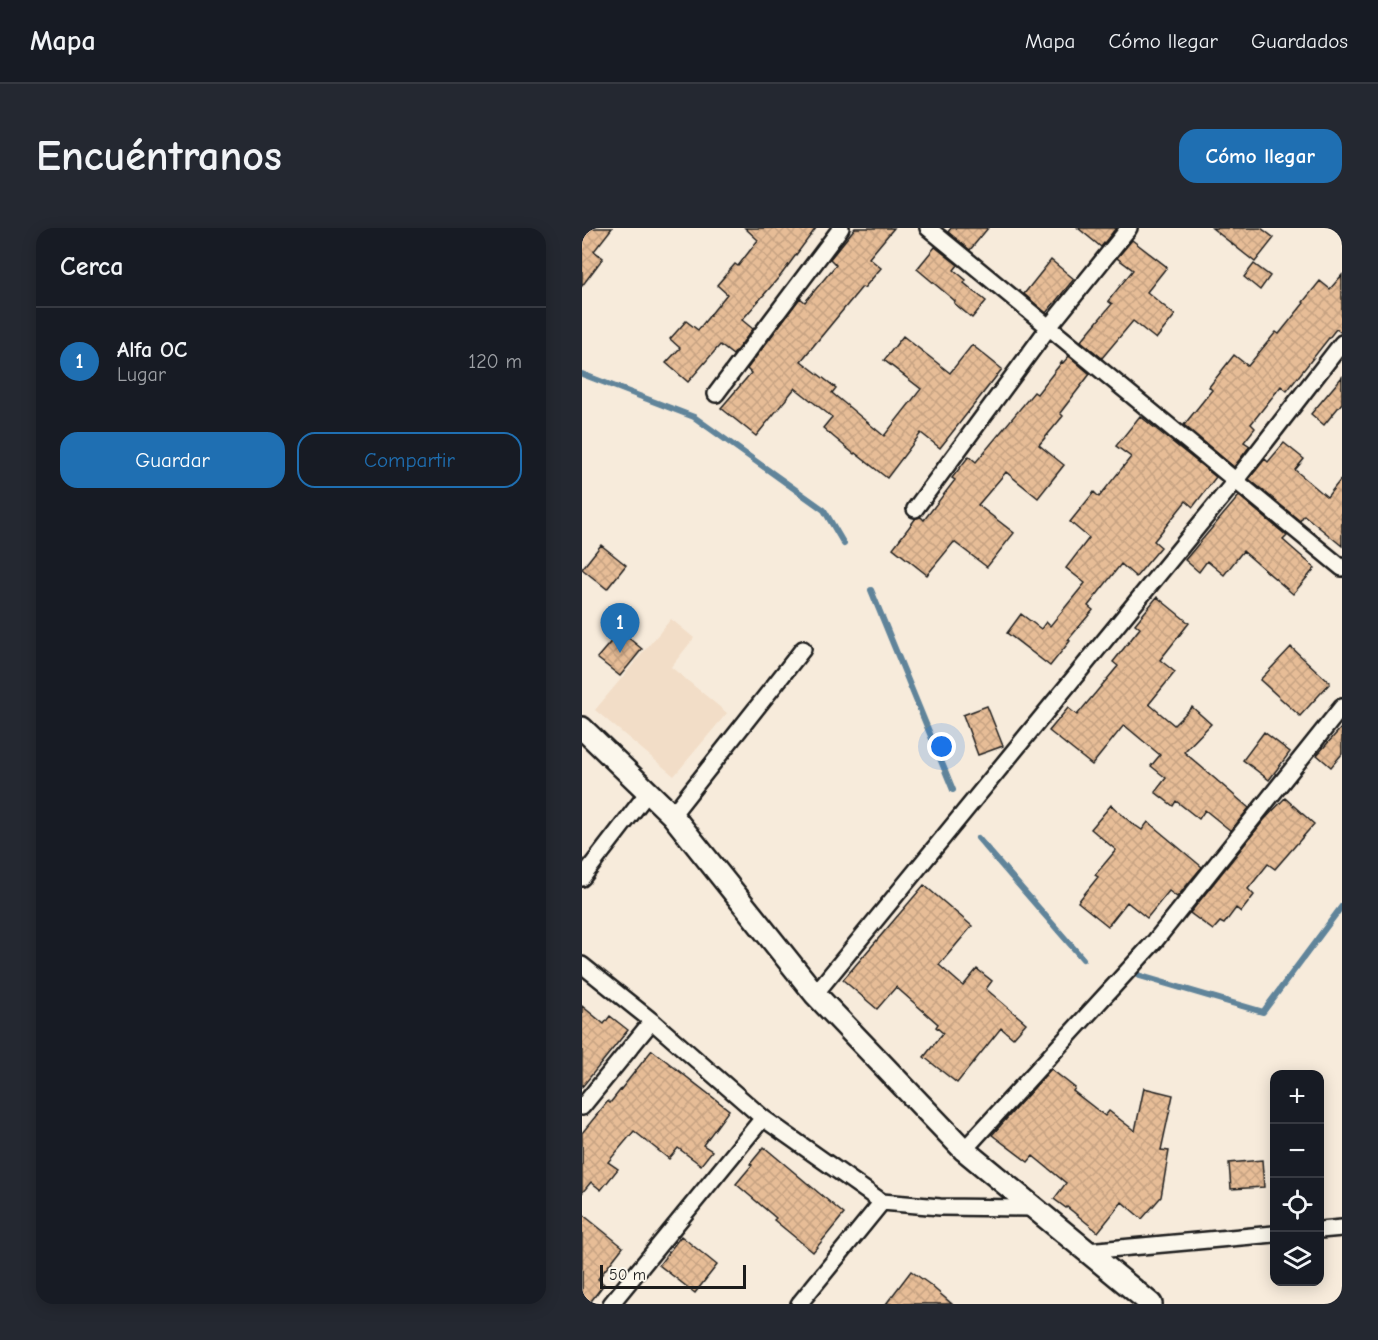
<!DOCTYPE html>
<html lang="es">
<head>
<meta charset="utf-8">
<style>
  :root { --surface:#171b24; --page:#242831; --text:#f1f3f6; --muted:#9ea1a6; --line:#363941; --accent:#1f6fb2 }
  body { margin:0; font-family:"Comic Neue",sans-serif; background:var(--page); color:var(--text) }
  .controls { position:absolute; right:18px; bottom:18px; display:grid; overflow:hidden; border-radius:12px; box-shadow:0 3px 15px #0003 }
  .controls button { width:54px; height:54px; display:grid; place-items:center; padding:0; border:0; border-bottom:2px solid var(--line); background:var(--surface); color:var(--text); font:30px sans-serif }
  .scale { position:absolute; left:18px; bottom:15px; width:146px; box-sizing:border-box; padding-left:6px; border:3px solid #1c1c1c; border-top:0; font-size:16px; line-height:21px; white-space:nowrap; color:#1c1c1c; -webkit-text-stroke:4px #fbf7ec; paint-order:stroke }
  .you { position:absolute; left:360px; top:519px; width:21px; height:21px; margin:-15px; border:4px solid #fff; border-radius:50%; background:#1a73e8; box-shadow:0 0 0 9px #1a73e833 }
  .badge { display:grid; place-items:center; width:39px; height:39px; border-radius:50%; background:var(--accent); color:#fff; font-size:20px; font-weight:700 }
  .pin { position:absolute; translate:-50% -50px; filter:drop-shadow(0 2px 3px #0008) }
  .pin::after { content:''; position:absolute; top:32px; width:21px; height:18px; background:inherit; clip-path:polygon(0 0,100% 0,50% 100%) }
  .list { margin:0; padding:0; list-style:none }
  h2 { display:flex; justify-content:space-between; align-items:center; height:78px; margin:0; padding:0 24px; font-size:26px }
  h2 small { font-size:20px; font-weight:400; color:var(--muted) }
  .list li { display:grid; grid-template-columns:39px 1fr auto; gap:18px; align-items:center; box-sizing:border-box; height:108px; padding:0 24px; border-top:2px solid var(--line) }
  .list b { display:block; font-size:22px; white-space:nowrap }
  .list p { margin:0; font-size:20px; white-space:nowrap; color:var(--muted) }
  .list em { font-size:20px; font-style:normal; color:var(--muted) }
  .actions { display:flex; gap:12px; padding:18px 24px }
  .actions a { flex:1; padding:14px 0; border:2px solid var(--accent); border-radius:18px; text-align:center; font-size:21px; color:var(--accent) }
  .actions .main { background:var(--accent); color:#fff }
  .icon { flex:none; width:33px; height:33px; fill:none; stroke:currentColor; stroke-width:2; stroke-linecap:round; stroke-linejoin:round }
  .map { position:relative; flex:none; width:760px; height:1076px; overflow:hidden; border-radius:18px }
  header { display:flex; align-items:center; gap:36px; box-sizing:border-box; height:84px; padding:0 30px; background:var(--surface); border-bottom:2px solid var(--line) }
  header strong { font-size:28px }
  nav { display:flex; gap:33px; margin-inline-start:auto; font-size:21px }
  .intro { display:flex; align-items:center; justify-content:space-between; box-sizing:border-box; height:144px; padding:0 36px }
  h1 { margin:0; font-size:42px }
  .button { padding:15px 27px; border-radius:18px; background:var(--accent); color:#fff; font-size:21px; font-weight:700 }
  main { display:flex; gap:36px; padding:0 36px }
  aside { flex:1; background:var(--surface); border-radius:18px; box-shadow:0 3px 15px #0003 }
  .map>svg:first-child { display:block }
  .built { fill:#f2ddc7 }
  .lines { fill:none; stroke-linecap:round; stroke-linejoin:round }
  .stream { stroke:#60849a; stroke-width:6 }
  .building { fill:url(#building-cross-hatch); stroke:#1c1c1c; stroke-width:1.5 }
  .street-casing { stroke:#1c1c1c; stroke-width:20 }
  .secondary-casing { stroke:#1c1c1c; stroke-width:26 }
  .street { stroke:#fbf7ec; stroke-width:15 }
  .secondary { stroke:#fbf7ec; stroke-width:21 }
</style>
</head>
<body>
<header>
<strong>Mapa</strong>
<nav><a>Mapa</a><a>Cómo llegar</a><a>Guardados</a></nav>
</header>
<div class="intro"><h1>Encuéntranos</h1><a class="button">Cómo llegar</a></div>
<main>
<aside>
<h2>Cerca<small></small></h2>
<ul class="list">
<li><span class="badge">1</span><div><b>Alfa OC</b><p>Lugar</p></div><em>120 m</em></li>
</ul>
<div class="actions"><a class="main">Guardar</a><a>Compartir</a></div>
</aside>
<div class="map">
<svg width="760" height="1076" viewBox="0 0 760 1076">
  <defs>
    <pattern id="building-cross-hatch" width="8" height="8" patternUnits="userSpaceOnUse" patternTransform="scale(1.5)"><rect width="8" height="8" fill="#e7bd97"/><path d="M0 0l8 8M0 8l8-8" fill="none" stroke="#c6a282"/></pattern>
  </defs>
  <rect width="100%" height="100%" fill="#f7ebdb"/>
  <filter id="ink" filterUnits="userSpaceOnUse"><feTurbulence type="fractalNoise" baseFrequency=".0167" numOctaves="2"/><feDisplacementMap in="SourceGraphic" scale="12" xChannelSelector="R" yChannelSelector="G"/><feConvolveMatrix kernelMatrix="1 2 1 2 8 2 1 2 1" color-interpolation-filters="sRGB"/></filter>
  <g filter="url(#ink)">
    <path class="built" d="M89,391l23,19 -23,29 56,46 -53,63 -79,-66z"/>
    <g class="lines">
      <path class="stream" d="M0,146l112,43 130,93 20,34
        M289,362l82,200
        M396,610l105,121
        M555,747l126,37 79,-106"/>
    </g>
    <path class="building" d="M0,0h30l-18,23 9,7 -21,28z
      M163,0h71l-35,47 -39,45 11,9 -20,26 -13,-10 -32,37 -22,-19 14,-15 -10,-9 16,-18 12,9 29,-36 -10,-9 18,-21 3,2 20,-26z
      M273,0h39l-25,30 12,10 -17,20 -2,-1 -61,74 35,27 -4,5 52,43 37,-47 -37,-29 19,-24 47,37 22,-28 30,24 -62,79 -19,-15 -34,45 -32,-25 -1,1 -31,-26 9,-11 -37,-29 -39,48 -35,-28 30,-35 -4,-4 53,-71 5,4 31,-37 -6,-6z
      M369,0h37l-18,22 -22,-18z
      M496,0h38l-15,19z
      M630,0h49l13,10 -19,24z
      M550,12l35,27 -20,25 28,23 -19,24 -23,-18 -31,37 -21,-17 31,-37 -4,-3 25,-31 -16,-12z
      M353,19l23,18 -4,5 12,10 -2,3 22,18 -14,17 -18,-15 1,-2 -38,-32z
      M469,32l23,19 -28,34 -22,-19z
      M672,36l16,12 -10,14 -16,-13z
      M760,47v58l-6,-4 -49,62 -6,-5 -30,38 4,4 -11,14 6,4 -16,21 -50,-42 28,-35 -3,-3 25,-32 14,11 28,-34 3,2 25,-31 -1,-1 17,-21 10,8z
      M487,128l21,18 -30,39 3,3 -24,29 25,20 -26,33 -32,-26 -28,33 36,28 -27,34 -33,-25 -27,33 -34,-27 23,-30 5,-1 3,3 31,-40 -3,-2 17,-22 7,6 58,-70 3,2 25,-32 1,1z
      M760,149v26l-18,22 -13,-11z
      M558,188l76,61 -23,30 -7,-6 -32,40 7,6 -25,30 -15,-13 -33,42 5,4 -25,30 2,1 -20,25 -43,-33 14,-19 20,15 5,-7 4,4 35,-43 -19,-15 23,-30 -19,-16 24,-30 5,5 32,-40 -15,-11z
      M702,215l20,16 -9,11 32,27 15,-19v68l-38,-31 -4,6 -51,-42 16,-20 3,3z
      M657,268l48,40 -4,4 32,28 -22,26 -50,-43 -19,24 -17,-14 -8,11 -14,-12z
      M19,317l25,20 -19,24 -25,-20z
      M575,369l32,26 -29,37 15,12 -26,32 25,21 18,-18 19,17 -27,28 65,56 -18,23 -26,-21 -6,9 -23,-18 -3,5 -18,-14 11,-14 -15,-12 9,-11 -36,-30 -32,40 -43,-34 19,-23 9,7 41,-49 -5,-4 27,-34 -5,-4z
      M38,403l22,18 -22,27 -23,-18z
      M709,419l39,36 -30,33 -40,-36z
      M405,478l16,40 -25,9 -15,-40z
      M760,499v27l-11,13 -14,-12z
      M682,504l26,20 -21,28 -26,-20z
      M703,570l29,26 -39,45 -7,-5 -20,25 6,6 -13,17 -5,-4 -12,16 -4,-2 -7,8 -23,-17 74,-93z
      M529,577l24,21h1l6,4 6,-8 54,45 -25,30 -8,-6 -22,27 -20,-16 -19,24 -30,-24 20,-25 -3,-2 21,-25 -25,-21z
      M342,657l48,41 -33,39 24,21 14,-17 15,12 -6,8 40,34 -13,15 -12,-10 -44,55 -33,-26 19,-24 -7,-6 2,-3 -42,-37 -19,22 -34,-29z
      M0,778l22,18 6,-8 18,14 -46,57z
      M70,822l77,60 -26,35 9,6 -11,14 -23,-17 -9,11 -35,-28 -26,31 10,7 -17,21 -10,-8 -9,11v-60l26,-32 2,2z
      M469,841l24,19 -2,3 32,25 4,-5 26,20 9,-43 29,7 -12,55 8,1 -8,46 -19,22 -20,-17 -24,30 -31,-25 -1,1 -12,-9 12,-16 -33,-27 -5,6 -36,-27z
      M182,919l80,67 -31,38 -39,-32 2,-2 -40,-34 16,-19 -2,-1z
      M680,932l2,27 -33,2 -2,-26z
      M0,986l41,33 -25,32 6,5 -15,20h-7z
      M99,1008l36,29 -22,28 -36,-28z
      M329,1043l18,13 23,20h-66z"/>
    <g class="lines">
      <defs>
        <path id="street" d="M346,0l414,340
          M134,166l125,-166
          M333,281l134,-182 80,-99
          M90,587l131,-166
          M0,650l67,-87
          M0,737l70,56 111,97 119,84 58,5 95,1
          M233,766l421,-514 106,-137
          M0,879l70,-86
          M382,922l191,-209 187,-234
          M738,1002l22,-2
          M505,1023l187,-17
          M29,1076l152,-186
          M217,1076l83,-102"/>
        <path id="secondary" d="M0,500l90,87 143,179 149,156 187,154"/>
      </defs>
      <use href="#street" class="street-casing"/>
      <use href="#secondary" class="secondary-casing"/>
      <use href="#street" class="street"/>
      <use href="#secondary" class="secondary"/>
    </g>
  </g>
</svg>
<div class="controls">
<button>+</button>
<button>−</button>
<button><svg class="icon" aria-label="locate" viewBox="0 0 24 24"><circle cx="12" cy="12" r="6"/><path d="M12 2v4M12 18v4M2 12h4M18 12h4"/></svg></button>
<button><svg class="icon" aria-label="layers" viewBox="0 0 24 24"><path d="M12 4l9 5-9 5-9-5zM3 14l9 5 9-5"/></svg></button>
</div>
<div class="scale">50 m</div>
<div class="you"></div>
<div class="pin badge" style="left:38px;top:425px">1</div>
</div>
</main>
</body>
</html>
